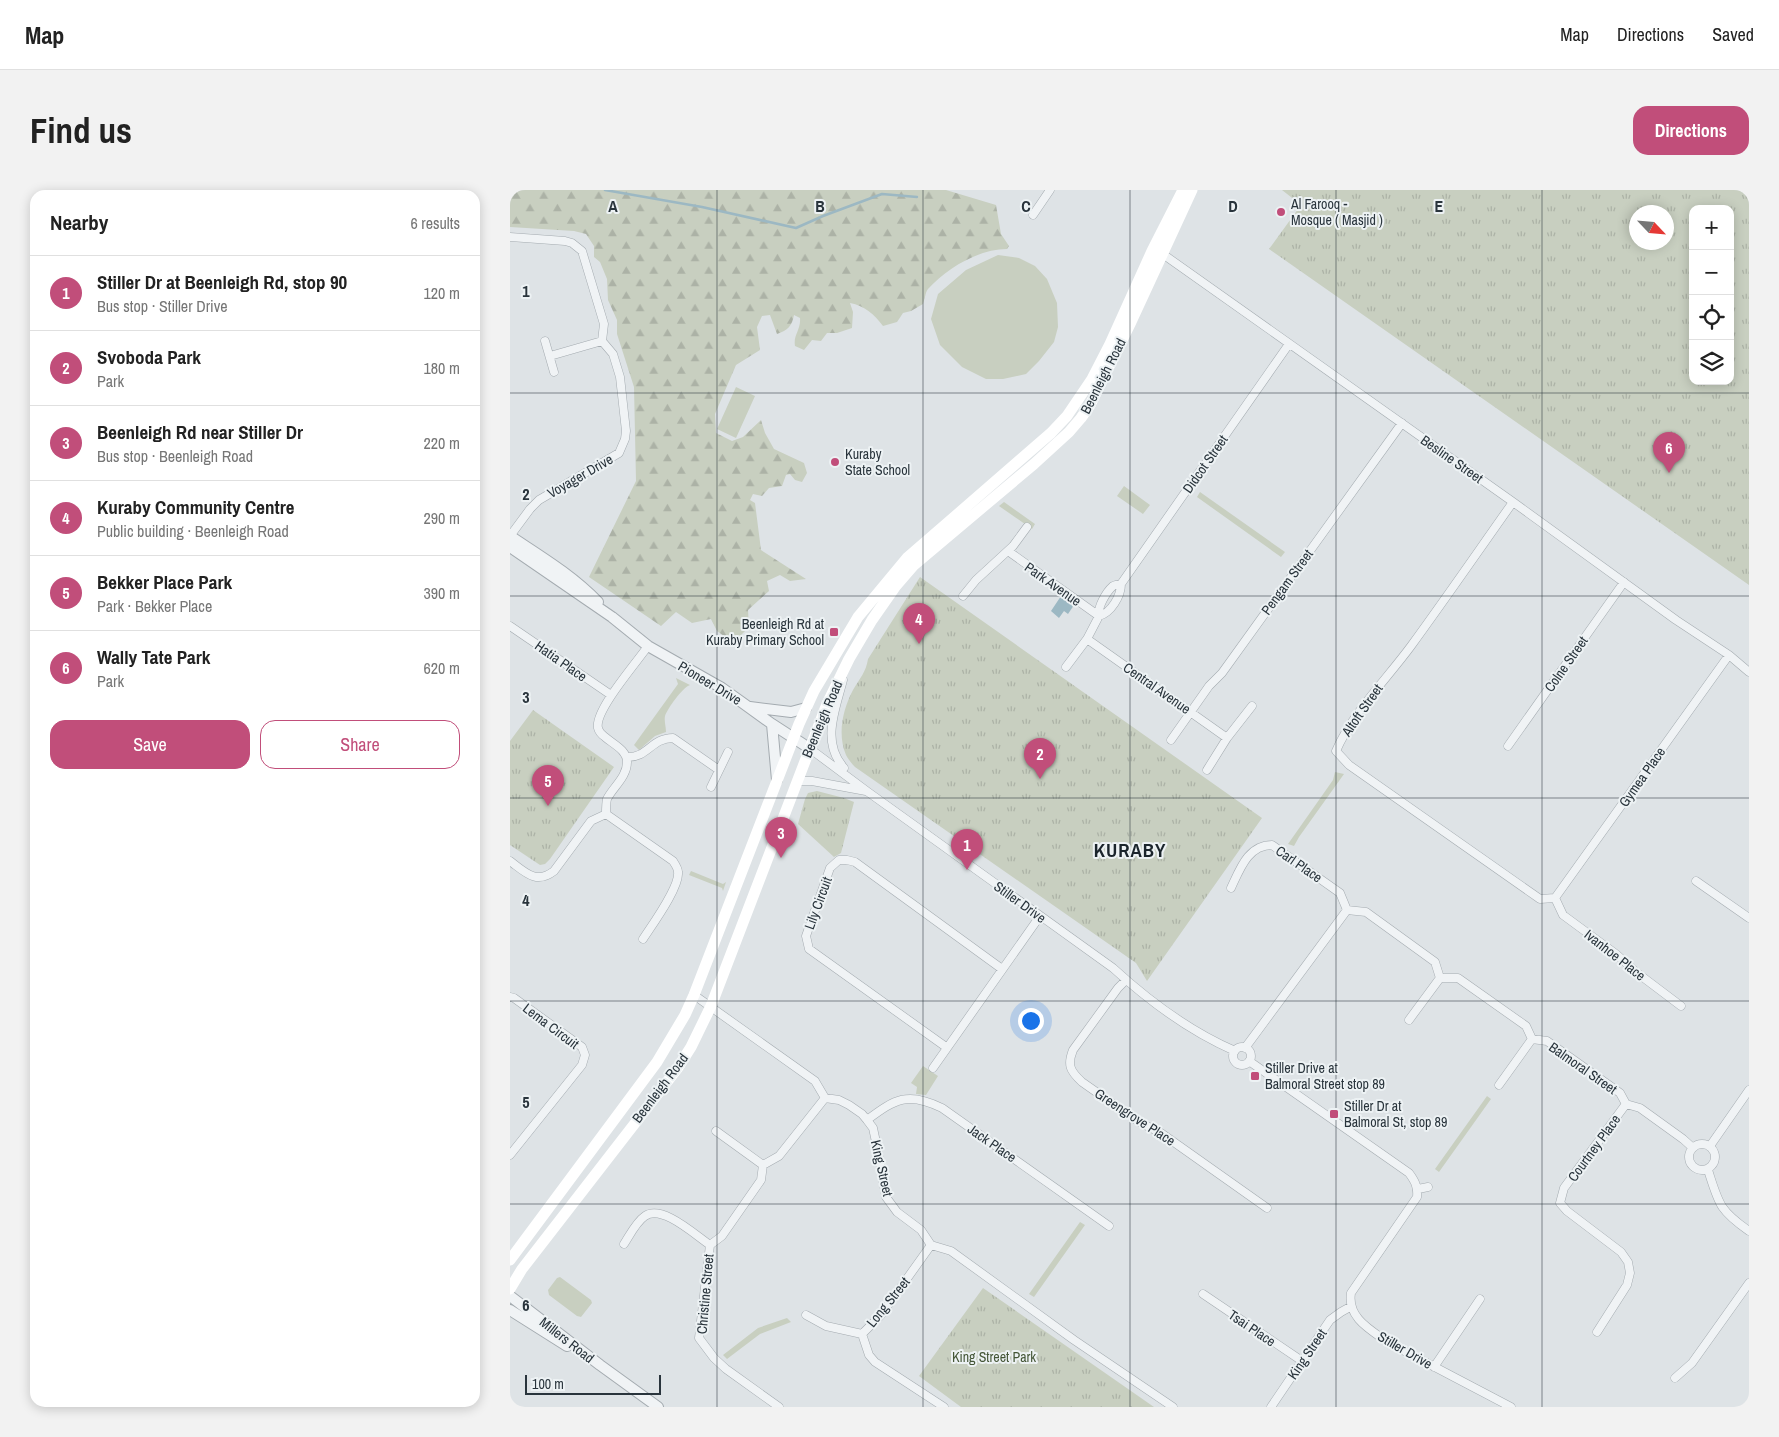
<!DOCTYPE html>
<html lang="en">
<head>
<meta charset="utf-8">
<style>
  :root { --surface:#fff; --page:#f2f2f2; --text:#222; --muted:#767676; --line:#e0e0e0; --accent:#c14e7a }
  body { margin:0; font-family:"Archivo Narrow",sans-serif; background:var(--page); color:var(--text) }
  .controls { position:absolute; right:15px; top:15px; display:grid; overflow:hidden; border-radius:10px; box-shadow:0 2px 12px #0003 }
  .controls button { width:45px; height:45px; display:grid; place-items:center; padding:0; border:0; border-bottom:1px solid var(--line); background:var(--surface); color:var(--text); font:25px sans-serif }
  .compass { position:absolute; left:1119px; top:15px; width:45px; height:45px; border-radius:50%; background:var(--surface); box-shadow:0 2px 12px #0003; rotate:116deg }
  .scale { position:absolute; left:15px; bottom:12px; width:136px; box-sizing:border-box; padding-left:5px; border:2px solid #29343c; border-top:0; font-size:14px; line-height:18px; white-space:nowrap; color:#29343c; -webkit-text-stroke:4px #edf2f4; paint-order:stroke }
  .you { position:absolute; left:520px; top:830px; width:18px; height:18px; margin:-12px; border:4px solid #fff; border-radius:50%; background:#1a73e8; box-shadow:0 0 0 8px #1a73e833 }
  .badge { display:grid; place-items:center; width:32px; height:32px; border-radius:50%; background:var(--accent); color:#fff; font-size:16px; font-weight:700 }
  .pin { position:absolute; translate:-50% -41px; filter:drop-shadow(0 1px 2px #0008) }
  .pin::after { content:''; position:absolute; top:26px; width:18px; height:15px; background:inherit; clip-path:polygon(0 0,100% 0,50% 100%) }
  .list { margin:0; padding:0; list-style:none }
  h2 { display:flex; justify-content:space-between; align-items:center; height:65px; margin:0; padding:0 20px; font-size:21px }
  h2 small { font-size:16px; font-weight:400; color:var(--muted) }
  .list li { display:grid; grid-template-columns:32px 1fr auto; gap:15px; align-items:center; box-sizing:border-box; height:75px; padding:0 20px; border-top:1px solid var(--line) }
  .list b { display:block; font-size:19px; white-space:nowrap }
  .list p { margin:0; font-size:16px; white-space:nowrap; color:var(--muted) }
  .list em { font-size:16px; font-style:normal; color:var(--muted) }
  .actions { display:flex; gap:10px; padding:15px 20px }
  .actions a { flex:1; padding:11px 0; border:1px solid var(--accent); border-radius:15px; text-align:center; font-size:18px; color:var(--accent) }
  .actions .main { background:var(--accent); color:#fff }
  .icon { flex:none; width:28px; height:28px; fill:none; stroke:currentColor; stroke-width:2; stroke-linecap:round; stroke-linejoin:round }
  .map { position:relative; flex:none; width:1239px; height:1217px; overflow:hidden; border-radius:15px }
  header { display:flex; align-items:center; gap:30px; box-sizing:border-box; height:70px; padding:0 25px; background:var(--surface); border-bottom:1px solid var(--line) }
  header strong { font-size:24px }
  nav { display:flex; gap:28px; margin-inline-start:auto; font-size:18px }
  .intro { display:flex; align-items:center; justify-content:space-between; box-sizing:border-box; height:120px; padding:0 30px }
  h1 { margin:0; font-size:35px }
  .button { padding:12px 22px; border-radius:15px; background:var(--accent); color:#fff; font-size:18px; font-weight:700 }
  main { display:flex; gap:30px; padding:0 30px }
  aside { flex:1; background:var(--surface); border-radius:15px; box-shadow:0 2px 12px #0003 }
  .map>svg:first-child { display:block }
  .green { fill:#c8cfc0 }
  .forest { fill:url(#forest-firs) }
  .park { fill:url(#park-tufts); fill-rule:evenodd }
  .water { fill:#9cb8c3 }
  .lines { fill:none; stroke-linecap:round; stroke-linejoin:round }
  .stream { stroke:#9cb8c3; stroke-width:2.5 }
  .minor-casing { stroke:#a4abb0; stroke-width:9 }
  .tertiary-casing { stroke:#a4abb0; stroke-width:12 }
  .minor { stroke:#f0f3f5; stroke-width:8 }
  .tertiary { stroke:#f0f3f5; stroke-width:10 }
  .secondary { stroke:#fff; stroke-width:11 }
  .grid { fill:none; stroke:#29343c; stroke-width:1; stroke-opacity:0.55 }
  .poi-dot { fill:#c14e7a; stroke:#edf2f4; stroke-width:2 }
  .labels { text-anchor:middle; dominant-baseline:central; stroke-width:4; stroke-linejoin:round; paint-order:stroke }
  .poi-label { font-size:14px; fill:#29343c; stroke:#edf2f4; text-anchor:start }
  .street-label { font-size:14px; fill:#29343c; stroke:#edf2f4 }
  .park-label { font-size:14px; fill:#445637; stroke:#edf2f4 }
  .district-label { font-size:19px; font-weight:bold; letter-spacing:1px; fill:#1b252c; stroke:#edf2f4 }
  .grid-label { font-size:16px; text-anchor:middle; font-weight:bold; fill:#29343c; stroke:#edf2f4; stroke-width:4; stroke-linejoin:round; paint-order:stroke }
</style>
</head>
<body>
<header>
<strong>Map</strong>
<nav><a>Map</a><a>Directions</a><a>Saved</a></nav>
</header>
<div class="intro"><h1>Find us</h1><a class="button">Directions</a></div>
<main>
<aside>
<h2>Nearby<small>6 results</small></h2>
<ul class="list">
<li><span class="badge">1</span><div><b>Stiller Dr at Beenleigh Rd, stop 90</b><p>Bus stop · Stiller Drive</p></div><em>120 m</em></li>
<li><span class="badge">2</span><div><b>Svoboda Park</b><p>Park</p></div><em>180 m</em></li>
<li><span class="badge">3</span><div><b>Beenleigh Rd near Stiller Dr</b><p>Bus stop · Beenleigh Road</p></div><em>220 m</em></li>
<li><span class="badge">4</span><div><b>Kuraby Community Centre</b><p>Public building · Beenleigh Road</p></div><em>290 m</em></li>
<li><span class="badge">5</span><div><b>Bekker Place Park</b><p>Park · Bekker Place</p></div><em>390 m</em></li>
<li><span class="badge">6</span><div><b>Wally Tate Park</b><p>Park</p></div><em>620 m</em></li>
</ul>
<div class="actions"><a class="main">Save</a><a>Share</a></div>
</aside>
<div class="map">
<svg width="1239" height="1217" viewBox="0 0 1239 1217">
  <defs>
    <pattern id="forest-firs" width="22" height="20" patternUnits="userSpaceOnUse" patternTransform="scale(1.25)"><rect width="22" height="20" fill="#c8cfc0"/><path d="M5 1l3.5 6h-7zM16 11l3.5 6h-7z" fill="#acb2a6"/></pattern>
    <pattern id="park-tufts" width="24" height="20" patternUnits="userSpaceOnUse" patternTransform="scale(1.25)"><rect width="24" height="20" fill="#c8cfc0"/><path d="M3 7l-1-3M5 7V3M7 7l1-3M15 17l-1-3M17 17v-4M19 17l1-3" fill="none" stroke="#acb2a6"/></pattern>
  </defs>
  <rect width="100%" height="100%" fill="#dee3e6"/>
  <path class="green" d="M488,65l21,3 16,8 12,13 10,24 1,24 -4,15 -15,19 -13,13 -23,5h-17l-24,-12 -22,-22 -9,-26 7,-25 28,-24z
    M226,197l19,9 -19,42 -19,-9z
    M614,296l26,19 -7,9 -26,-18z
    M690,302l85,60 -4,5 -84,-60z
    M494,312l31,22 -3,5 -33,-23z
    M166,488l14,7c-8,3 -22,23 -25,31 -1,5 1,11 1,16l-11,4 -16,14 -5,-5 44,-61z
    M825,582l9,2 -45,63 -5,9 -6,-2 45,-64z
    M181,681l32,13 3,-2 -3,9 -1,-3 -33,-13z
    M413,876l15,10 -12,19 -10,-1 1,-7 -6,-4z
    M977,906l4,3 -52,73 -4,-3z
    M570,1032l5,3 -51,72 -5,-3z
    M50,1087l31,23 1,3 -11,14 -4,-1 -28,-21 -1,-5 9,-12z
    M277,1128l4,4 -31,12 -33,25 -4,-4 35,-27z"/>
  <path class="forest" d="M0,0h436l50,15 5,29 8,12 -2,3c-28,0 -60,19 -79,40 -3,4 -3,10 -5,15l-12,7 -8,2 -6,9 -14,4c-9,-12 -18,-20 -33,-23l3,9 -1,16 -15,5h-10l-6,8 -9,-1 -8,10 -9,-4c-2,-11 6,-16 5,-28l-6,-3c-2,11 -6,15 -17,19l-7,-19 -8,1 -5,11 3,23 -24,15 -21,49 1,19 16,8 11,-4 18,-17 4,13 9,16 30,14 3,10 -5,9 -7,-2 -5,-6 -4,1 -4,11 -13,2 -7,8 -9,-2 -3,6 5,3 6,47 45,29 -16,2 -10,-6 -13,6 2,10 -21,19 1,17 -10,10 -11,2 -11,-8 -6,-12 -19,4 -16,-11 -15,14 -72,-49 47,-96 -2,-94 -17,-53v-14l-9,-20 -1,-21 -7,-17 -6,-5v-11l-8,-12 -12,-3 -64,-4z"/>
  <path class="park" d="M772,0h467v395l-480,-336 32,-44zM1183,19h37v172h-37zM1126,22h30v30h-30z
    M410,387l342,241 -115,163 -11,-18 -281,-196c-3,-3 -7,-8 -9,-12 -9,-21 -3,-46 7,-65 7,-12 13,-18 15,-31z
    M23,520l81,57 -64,92 -5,5 -5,1 -30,-20v-104z
    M307,601l27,7 10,4 -13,51 -7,4 -36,-33 7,-25 3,-6z
    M473,1098l171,119h-193l-42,-31z"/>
  <path class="water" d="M551,406l13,9 -6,9 -4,-3 -5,7 -8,-7z"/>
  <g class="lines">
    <path class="stream" d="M95,0l97,17 94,21 27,-12 59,-22 35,3"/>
    <defs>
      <path id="minor" d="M523,25l17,-25
        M0,47l55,4 7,2 10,8 22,73 -2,17 11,13 7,23 6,54 -1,8 -6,14 -80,47 -9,9 -20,27
        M649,65l8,2 346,245 163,118 53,35 20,17
        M35,151l9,31
        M40,166l52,-15
        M1003,312c-34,48 -67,96 -102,144 -25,34 -58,66 -75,105l13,14 191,134 15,-1
        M498,361l91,65
        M453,406l13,-16 37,-34 14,-19
        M589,426c12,-3 22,-20 22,-32l168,-240
        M0,436l101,69
        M577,449l140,99
        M556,477l21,-28 12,-23c-2,-8 7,-24 14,-30 1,-1 7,-2 8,-2
        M333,490c-8,31 -22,62 1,88
        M661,550l38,-54 13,-13 180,-250
        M998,556l116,-164
        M299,558l59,44 245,176c36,33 76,63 122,83
        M117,567c21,1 24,-19 46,-19l46,32
        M697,580l20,-32 25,-32
        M287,591h15l54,10
        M201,597l17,-35
        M96,624l67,47c2,3 5,7 5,11 2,15 -26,53 -35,67
        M0,671c15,11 26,24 44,10l37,-50 15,-7c0,-4 0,-11 1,-15 6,-12 20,-22 20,-37 0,-12 -14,-18 -22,-25 -3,-2 -6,-5 -7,-9 -4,-17 39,-66 50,-82
        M1186,691l53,37
        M721,698c9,-19 17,-43 41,-43l68,48 7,17
        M1045,708l174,-243
        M1045,708l8,17 53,39 20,18 45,34
        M616,790l-8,8 -45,62c-6,15 -3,21 9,32l57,40 22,11 106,75
        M184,805l121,86 10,17 14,2 10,5 13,9 5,6 6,8 3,14 10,55 11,15 24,18 10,15 20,6 123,89 99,67
        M0,807l4,1 68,49 3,8 -3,10 -72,90
        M899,830l31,-42
        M436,857l-137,-98 -3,-13 24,-68 9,-8h8l8,2 147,107
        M723 866a9 9 0 1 1 18 0a9 9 0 1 1-18 0Z
        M735,858l102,-138 19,2 69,50 5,16h18l68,48 6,13 15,2 73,52 6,11 14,4 43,31 10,9
        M739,871l160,112c6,8 9,14 8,24l-66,96c-4,25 20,37 38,50l122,64
        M423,878l107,-152
        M989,895l33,-46
        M357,930c28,-21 41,-29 75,-12l167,118
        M206,941l47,34
        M1179 967a13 13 0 1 1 26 0a13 13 0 1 1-26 0Z
        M1200,956l39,-56
        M1198,980c11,34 11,40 41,61
        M908,999l10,-2
        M114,1054c6,-9 12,-22 21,-28 17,-12 50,19 65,29
        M693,1104l99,67
        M296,1125l20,11 36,8 19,-19 50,-70
        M1087,1142l30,-47 3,-12 -2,-11 -7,-10 -54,-41 -7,-8 4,-15 62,-84
        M352,1144l7,21 6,7 69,45
        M924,1177l46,-68
        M1165,1188l17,-15 57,-80
        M269,1217l-53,-38 -12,-11 -15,-20 11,-93 12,-9 39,-56 2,-15 16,-9 46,-58
        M761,1217l59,-87 11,-8 9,-5"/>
      <path id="tertiary" d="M0,346c30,20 62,39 88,66
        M0,357l102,70 36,29 74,42 50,36 37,24
        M240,517l41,5 15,-4
        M262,534l5,56
        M0,1106l90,69 58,42
        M0,1120l57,36"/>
    </defs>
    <use href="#minor" class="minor-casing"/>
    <use href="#tertiary" class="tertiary-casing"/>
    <use href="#minor" class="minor"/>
    <use href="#tertiary" class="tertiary"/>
    <path class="secondary" d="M0,1070l147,-198 28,-47 9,-20 105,-271 15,-33 44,-74 49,-59 144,-125 16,-17 25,-37 18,-35 42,-93 31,-61
      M0,1099l12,-20 155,-200 14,-22 20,-41 116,-302 22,-45 23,-39 23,-33 19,-22 120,-101 35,-32 12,-14 9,-13 41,-83 61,-132"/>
  </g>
  <path class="grid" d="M207,0v1217M413,0v1217M620,0v1217M826,0v1217M1032,0v1217M0,203h1239M0,406h1239M0,608h1239M0,811h1239M0,1014h1239"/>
  <g class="poi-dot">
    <circle cx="771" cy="22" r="5"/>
    <circle cx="325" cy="272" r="5"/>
    <rect x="319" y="437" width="10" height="10" rx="2.5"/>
    <rect x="740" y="881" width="10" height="10" rx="2.5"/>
    <rect x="819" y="919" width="10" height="10" rx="2.5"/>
  </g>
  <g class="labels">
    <g class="poi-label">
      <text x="781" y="14">Al Farooq -<tspan x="781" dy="16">Mosque ( Masjid )</tspan></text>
      <text x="335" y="264">Kuraby<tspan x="335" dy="16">State School</tspan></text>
      <text x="314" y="434" text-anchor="end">Beenleigh Rd at<tspan x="314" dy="16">Kuraby Primary School</tspan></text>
      <text x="755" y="878">Stiller Drive at<tspan x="755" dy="16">Balmoral Street stop 89</tspan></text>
      <text x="834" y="916">Stiller Dr at<tspan x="834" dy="16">Balmoral St, stop 89</tspan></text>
    </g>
    <g class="street-label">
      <text transform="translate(593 186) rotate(-63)">Beenleigh Road</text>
      <text transform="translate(942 269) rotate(35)">Besline Street</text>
      <text transform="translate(695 274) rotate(-55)">Didcot Street</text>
      <text transform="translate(70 286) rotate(-30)">Voyager Drive</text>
      <text transform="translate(777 392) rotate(-54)">Pengam Street</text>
      <text transform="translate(543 394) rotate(35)">Park Avenue</text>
      <text transform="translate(51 471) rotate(35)">Hatia Place</text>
      <text transform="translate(1056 474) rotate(-55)">Colne Street</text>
      <text transform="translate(200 493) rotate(31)">Pioneer Drive</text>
      <text transform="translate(647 498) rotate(35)">Central Avenue</text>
      <text transform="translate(852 520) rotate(-55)">Altoft Street</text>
      <text transform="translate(312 529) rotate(-67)">Beenleigh Road</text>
      <text transform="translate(1132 587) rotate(-55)">Gymea Place</text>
      <text transform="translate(789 674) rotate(35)">Carl Place</text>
      <text transform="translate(510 712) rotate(36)">Stiller Drive</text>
      <text transform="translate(308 713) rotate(-70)">Lily Circuit</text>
      <text transform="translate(1105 765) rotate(38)">Ivanhoe Place</text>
      <text transform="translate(41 836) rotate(37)">Lema Circuit</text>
      <text transform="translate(1073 878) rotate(35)">Balmoral Street</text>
      <text transform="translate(150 898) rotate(-53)">Beenleigh Road</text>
      <text transform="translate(625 927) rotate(33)">Greengrove Place</text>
      <text transform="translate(482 953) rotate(35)">Jack Place</text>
      <text transform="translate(1084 958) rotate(-54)">Courtney Place</text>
      <text transform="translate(372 978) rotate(77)">King Street</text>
      <text transform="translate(195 1104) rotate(-85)">Christine Street</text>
      <text transform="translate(378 1112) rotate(-51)">Long Street</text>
      <text transform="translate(742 1138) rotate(34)">Tsai Place</text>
      <text transform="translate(57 1150) rotate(38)">Millers Road</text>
      <text transform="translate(895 1160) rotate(30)">Stiller Drive</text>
      <text transform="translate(797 1164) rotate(-56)">King Street</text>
    </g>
    <g class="park-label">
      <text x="484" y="1167">King Street Park</text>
    </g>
    <g class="district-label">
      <text x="620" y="660">KURABY</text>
    </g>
  </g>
  <g class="grid-label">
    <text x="103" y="22">A</text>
    <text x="310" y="22">B</text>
    <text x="516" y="22">C</text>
    <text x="723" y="22">D</text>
    <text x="929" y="22">E</text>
    <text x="16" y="107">1</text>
    <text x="16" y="310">2</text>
    <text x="16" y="513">3</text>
    <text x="16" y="716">4</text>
    <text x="16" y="918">5</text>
    <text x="16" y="1121">6</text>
  </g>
</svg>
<div class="controls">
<button>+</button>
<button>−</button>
<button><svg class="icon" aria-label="locate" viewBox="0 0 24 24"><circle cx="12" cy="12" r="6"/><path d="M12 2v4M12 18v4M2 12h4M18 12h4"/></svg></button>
<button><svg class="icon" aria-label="layers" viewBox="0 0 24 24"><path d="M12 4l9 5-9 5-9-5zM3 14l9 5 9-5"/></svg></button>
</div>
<svg class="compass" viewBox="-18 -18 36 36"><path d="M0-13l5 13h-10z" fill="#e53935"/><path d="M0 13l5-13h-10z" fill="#767676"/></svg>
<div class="scale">100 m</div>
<div class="you"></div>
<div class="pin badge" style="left:457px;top:680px">1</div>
<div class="pin badge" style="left:530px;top:589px">2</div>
<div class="pin badge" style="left:271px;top:668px">3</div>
<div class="pin badge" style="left:409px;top:454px">4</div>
<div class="pin badge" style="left:38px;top:616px">5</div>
<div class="pin badge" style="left:1159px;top:283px">6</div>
</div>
</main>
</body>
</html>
